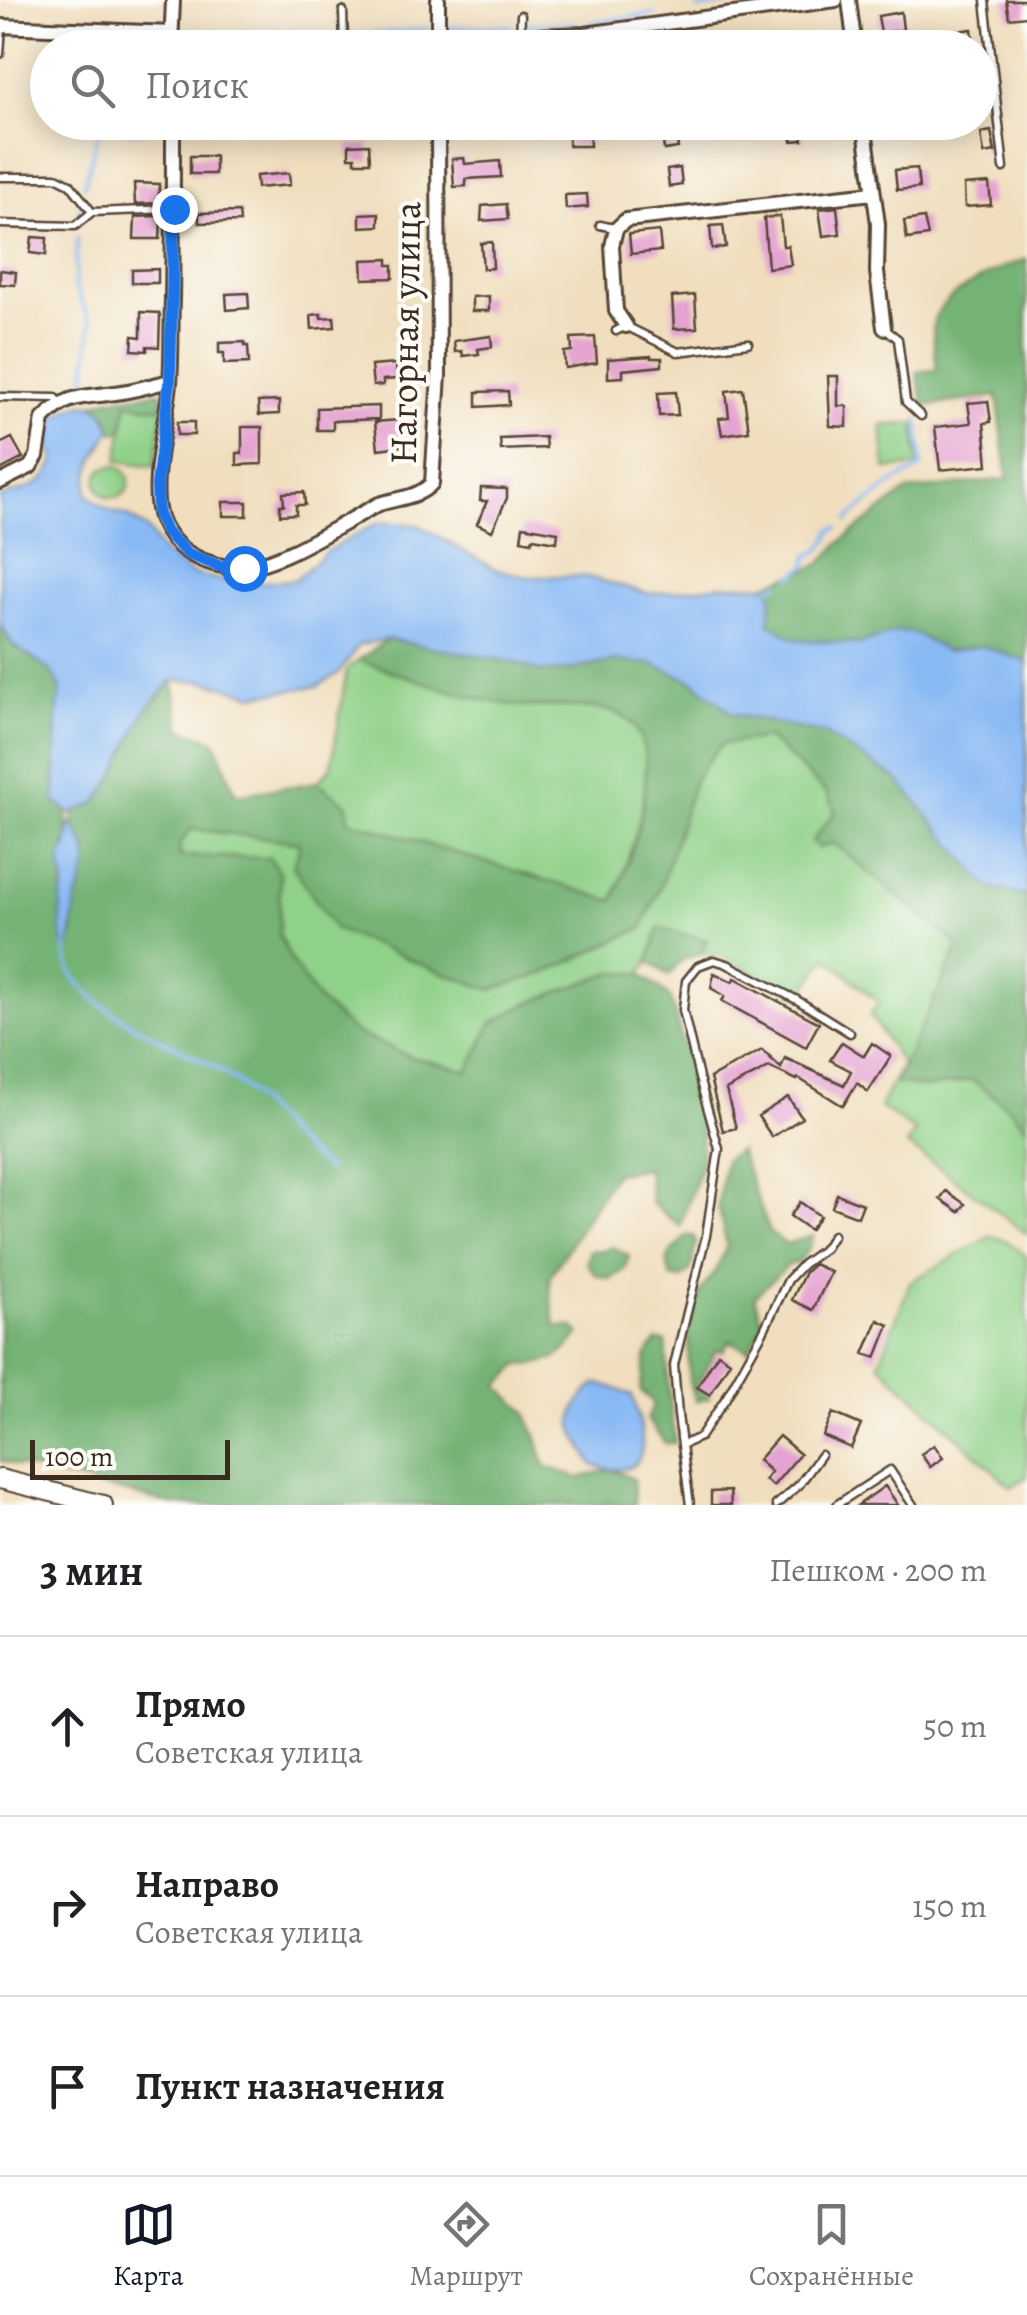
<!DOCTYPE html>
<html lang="ru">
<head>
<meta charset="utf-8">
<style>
  :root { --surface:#fff; --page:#f2f2f2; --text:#202124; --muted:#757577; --line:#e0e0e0; --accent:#111827 }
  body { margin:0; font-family:Alegreya,serif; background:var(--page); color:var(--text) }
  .scale { position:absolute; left:30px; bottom:25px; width:200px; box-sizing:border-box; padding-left:10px; border:5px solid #3b2a1e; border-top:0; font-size:28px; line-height:35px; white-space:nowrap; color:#3b2a1e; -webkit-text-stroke:8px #fdfcf7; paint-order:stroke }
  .stop { position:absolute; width:30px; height:30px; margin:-22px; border:8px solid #1a73e8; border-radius:50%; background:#fff }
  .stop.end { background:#1a73e8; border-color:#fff; box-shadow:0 2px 10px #0008 }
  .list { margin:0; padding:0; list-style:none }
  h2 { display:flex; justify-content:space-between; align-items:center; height:130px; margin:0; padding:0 40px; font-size:42px }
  h2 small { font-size:32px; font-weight:400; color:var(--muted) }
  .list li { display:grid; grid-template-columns:65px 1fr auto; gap:30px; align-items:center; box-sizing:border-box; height:180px; padding:0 40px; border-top:2px solid var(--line) }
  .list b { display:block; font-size:38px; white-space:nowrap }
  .list p { margin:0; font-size:32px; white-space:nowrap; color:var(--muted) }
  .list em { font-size:32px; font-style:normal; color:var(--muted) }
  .icon { flex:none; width:55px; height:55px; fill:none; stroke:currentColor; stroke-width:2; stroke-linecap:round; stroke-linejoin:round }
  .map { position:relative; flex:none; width:1027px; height:1505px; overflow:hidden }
  .search { position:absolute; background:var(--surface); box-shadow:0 5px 25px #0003; left:30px; right:30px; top:30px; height:110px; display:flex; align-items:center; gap:25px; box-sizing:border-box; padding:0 35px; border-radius:55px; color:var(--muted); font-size:38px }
  .sheet { height:670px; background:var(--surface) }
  nav { display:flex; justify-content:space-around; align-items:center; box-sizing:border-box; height:140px; border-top:2px solid var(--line); background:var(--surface); font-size:28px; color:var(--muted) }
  nav a { display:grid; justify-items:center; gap:5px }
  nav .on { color:var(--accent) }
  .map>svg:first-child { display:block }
  .green { fill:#90d189; stroke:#667e54; stroke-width:2.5 }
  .forest { fill:#74b375; stroke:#586e4a; stroke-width:2.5 }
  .water { fill:#88b9f4; stroke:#627289; stroke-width:2.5 }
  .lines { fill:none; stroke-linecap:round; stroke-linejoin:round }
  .stream { stroke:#88b9f4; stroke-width:4 }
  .building { fill:#e5a3d1 }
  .service-casing { stroke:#564536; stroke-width:11 }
  .minor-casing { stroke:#564536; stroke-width:18 }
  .secondary-casing { stroke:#564536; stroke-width:22 }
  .service { stroke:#fff; stroke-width:6 }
  .minor { stroke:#fff; stroke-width:12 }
  .secondary { stroke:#fff; stroke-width:18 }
  .route { stroke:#1a73e8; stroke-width:12 }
  .labels { text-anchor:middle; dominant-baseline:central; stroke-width:8; stroke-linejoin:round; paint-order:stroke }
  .street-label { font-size:38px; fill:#3b2a1e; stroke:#fdfcf7 }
</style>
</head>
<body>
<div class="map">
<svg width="1027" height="1505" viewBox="0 0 1027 1505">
  <rect width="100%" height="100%" fill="#fdfcf7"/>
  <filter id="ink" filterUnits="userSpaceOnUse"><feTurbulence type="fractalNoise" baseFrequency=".01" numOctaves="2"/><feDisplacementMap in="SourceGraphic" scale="20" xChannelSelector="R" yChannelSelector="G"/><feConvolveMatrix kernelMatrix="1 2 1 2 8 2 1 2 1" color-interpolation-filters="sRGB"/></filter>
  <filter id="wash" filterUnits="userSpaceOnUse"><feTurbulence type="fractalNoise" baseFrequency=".0048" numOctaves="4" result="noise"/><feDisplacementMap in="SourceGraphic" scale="40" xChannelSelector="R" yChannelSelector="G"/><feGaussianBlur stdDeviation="2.25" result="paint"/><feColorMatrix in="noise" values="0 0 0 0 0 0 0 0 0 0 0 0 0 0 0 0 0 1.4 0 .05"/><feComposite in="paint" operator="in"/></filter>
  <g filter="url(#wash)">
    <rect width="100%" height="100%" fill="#f0debe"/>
    <path class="green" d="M127,403l36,5 -8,58 -37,-5z
      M915,423l3,43 -32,3 -4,-43z
      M97 482a16 16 0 1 1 32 0a16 16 0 1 1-32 0Z
      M359,660c50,16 111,42 163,46 31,2 61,-3 92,6 64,21 15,147 -1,189l-265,-81 -1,-15 -30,-23 14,-14 16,-99z
      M1016,660l11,2v572l-75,-57 -45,-32 8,-14 -35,-24 22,-43 -32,-49 9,-12 -52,-46 -27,39 -84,-42 -15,-1 5,-12 -47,-13 -10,34 -8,12 -28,-2 -84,31 -37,20 -24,49 -57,-15 -57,-25 -35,-31 -27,-39 -13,-26 1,-63 -100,-17v-13l12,-14 106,13 2,5 -7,19 42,63 156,61 54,-17 97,-45 20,-45 32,-103 27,-36 47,-6 59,55 8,19 -22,29 20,2 126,102z
      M991,1236l16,5 20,16v220l-16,10 -132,-123 31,-82z"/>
    <path class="forest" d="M1027,259v403l-44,-16 -37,5 -32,-18 -16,-2 -38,13 -66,-5 -25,-16 3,-29 -8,-9 55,-20 23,-24 65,-50 101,-12 -11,-83 -73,10 -7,-34 20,-2c-1,-15 -6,-35 -3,-49 7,-28 67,-54 93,-62z
      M161,392l2,6 -2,10 -34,-5 -4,27 -8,2 -4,-2 -4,-15 -14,-11 16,-5z
      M0,625l13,20 38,26 10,18 -4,24 -2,88 12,10 1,27 -6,17 3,25 -4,20 2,44 9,-6 4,-37 12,-50 -14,-25 -1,-13 23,-10 17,-24 32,-68 28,-30 8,48 34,12 21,54 81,-13 31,23v15l265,81c18,-41 63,-168 1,-189 -30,-10 -61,-4 -92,-6 -52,-4 -113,-30 -163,-46l29,-21 124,23 30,10 22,-1 51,-10 38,3 40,17 40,33 92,20 72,45 91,107 39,10v232l-19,-21 -36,-27 -45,8 -32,-5 64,-137 -126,-103 -13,5 -8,-7 23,-29 -8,-19 -59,-55 -47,6 -27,36 -32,103 -20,45 -97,45 -54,17 -53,-19 -103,-42 -42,-63 7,-19 -2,-5 -106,-13 -12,14v13l90,2 10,15 -1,63 13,26 27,39 35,31 57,25 57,14 24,-48 37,-20 84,-31 28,2 29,23 32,113 -1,56 -21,60 -28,-22 -5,-36 -32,5 -66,105 6,48 18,1 7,7c-19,24 -29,31 -61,31l-21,21 27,25 11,24 9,31 34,12 32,-9 22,10 2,26h-460l-175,-44z
      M659,928l48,12 -6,13 -19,7 -13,15 -20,-13z
      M739,1150l31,83 16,11 27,-8 -4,12 -11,15 -10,2 -34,32 9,26 -14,28 -19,-10 -7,10 -7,-1 -21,38 14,10 -13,3 -7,-19 -1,-56 14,-37 13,-17 12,-26 -9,-40 7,-46z
      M686,1236h7l3,6 -5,28 -10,9 -10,-2c-9,-26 2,-22 15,-41z
      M613,1247l16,9 -5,14 -13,9 -15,-4 -9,-12 3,-13 13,1z
      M657,1341l9,1 2,41 7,60h-10l-18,-24 7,-16 -14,-13 7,-35z"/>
    <path class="water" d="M84,404c17,0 23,11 27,26 -13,20 -26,41 -23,65l12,10 14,7 14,4 20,14 14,22 31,22 48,10 54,-4 31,-28 53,-30 39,3 77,44 32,8 57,-1 67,18 70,-9h43l8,9 -3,29 26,16 65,5 38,-13 16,2 32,18 37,-5 44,16v234l-39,-9 -91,-108 -72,-45 -92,-20 -40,-33 -40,-17 -38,-3 -51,10 -22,1 -30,-10 -124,-23 -29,6 -20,28 -21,13 -63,9 -52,-14h-31l-27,30 -32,68 -17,24 -25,11 -16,-12 2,-89 4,-25 -10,-17 -38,-26 -13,-20v-127c28,-12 44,-8 55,-39 -18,-35 -4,-43 29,-55z
      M71,823c25,33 17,41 6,76 -4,16 -4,33 -8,49l-4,1 -4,-19v-30l4,-20 -4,-10 1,-15 5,-10z
      M596,1384c14,0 22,7 36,11 14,41 23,90 -39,70 -5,-9 -18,-29 -20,-38 -2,-17 11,-34 23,-43z"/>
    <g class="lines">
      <path class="stream" d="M698,9l57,-9
        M591,23l63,-9
        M527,25l49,-1
        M448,28l63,-2
        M351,36l77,-7
        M176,38l31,-1 10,7 27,-2
        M284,40l50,-3
        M147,48l17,-6
        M84,186l17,-64
        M79,210l1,-4
        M77,238l-2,49 16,36 -6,65
        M848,521c5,-8 42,-37 53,-43 9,-5 14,-5 21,-13l-4,-45
        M791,577l16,-12 1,-9c11,-3 22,-15 23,-26l7,-2
        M767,588l12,-5
        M66,945c0,12 3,27 11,36 40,48 107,63 156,98 25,18 43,44 65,66 9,9 20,16 30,25"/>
    </g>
    <g id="blocks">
      <path class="building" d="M1006,0h20l1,16 -18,2z
        M901,12l2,18 -22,3 -3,-17z
        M972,29l2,19h-29l-2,-15z
        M127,122h19l-1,12h-18z
        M789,122h38v6l-25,5 1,7 -11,1z
        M675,126l3,22 -14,2 -3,-23z
        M589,128l1,18h-21l-1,-17z
        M991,131l4,21 -11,2 -3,-21z
        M369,144l1,18h-15v-5h-6v-12z
        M190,156h25v18h-25z
        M464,158l1,6 35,-3 1,16 -35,2v7l-12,1 -2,-28z
        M680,168l2,17 -13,2 -2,-17z
        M917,168l2,20 -22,2 -2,-20z
        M289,173l1,12 -33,3 -1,-12z
        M134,183l25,1v19l-24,1z
        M989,183l2,22 -26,2 -1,-22z
        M587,194l1,13 -22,2 -1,-14z
        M506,204l2,15 -27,2 1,-15z
        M837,207l3,27 -17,2 -4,-27z
        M239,212l1,10 -41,1v-10z
        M379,213v13l-19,1v-13z
        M158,216l3,3 -1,20h-26l1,-22z
        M780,216l3,30h5l3,19 -23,3 -4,-50z
        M924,218l4,18 -21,3 -3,-18z
        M723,225l3,22 -14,2 -2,-23z
        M659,231l2,20 -30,3 -2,-20z
        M32,237l15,1 -1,17 -16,-2z
        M492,242l1,26 -10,1 -2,-26z
        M388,259v6h5v13l-30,1 -1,-19z
        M158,269v14h-26v-13z
        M0,270l16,2 -1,13 -15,-1z
        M248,293l1,15 -22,2 -1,-16z
        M695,295l2,33 -23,1 -2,-32z
        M489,296v15h-17v-14z
        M141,312l18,1 1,2 -1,32 -12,-1v5l-15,-1 1,-14 8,1z
        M321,314v4l13,-1 1,10 -23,2 -1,-14z
        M491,336l1,11 -14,2 1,5 -16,2 -1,-5 -7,1 -1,-11z
        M595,337l2,26 -32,5 -1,-16 8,-1 -1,-13z
        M245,342v4h3l1,17 -25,1v-11h-5v-10z
        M651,356v2h11v8l-39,4v7l-15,1v-19z
        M396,364l1,15 -14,1v5l-10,1 -2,-20z
        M828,376h10v30h9v21l-17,-1z
        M743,389l6,42 -27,4 -3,-17 10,-1 -3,-26z
        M508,391l1,14 -32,2v-15z
        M676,392l2,23 -19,1 -1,-23z
        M279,401v13l-20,1 -1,-13z
        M988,401l3,21 -7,1 4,42 -48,5 -5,-43 36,-4 -3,-20z
        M379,406v13l-46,2v9h-16v-22z
        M399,420l2,26 -23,3 -3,-27z
        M177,422h17v13h-17z
        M242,427h20v37l-25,1v-12h5z
        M545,437l1,11 -45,2 -1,-11z
        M12,438l11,20 -23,12v-26z
        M481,488l26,1v9l-15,33 -15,-7 10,-23h-7z
        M304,492l1,13h-9v9l-16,1v-10h4l-1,-12z
        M223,502h24v14h-24z
        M523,526l35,6 -1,10 -24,-4 -1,4 -11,-2z
        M714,973l19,9 2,-4 84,45 -13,24 -84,-46 3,-5 -14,-8z
        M842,1042l22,14 8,-13 19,13 -23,36 -11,-9 -14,23 -45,-28 -1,2 -28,-13 -43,23 10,38 -13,3 -13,-53 52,-28 19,18 4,-10 59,27 7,-14 -21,-11z
        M788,1097l14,21 -30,19 -14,-21z
        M946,1191l19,13 -6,8 -19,-13z
        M837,1194l26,10 -5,13 -26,-10z
        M800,1202l20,14 -10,14 -20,-14z
        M814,1264l17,8 -18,38 -21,-10 13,-28z
        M878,1320l11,5 -13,33 -12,-4z
        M718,1353l12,8 -20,34 -13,-8z
        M833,1413l28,12 -10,23 -28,-12z
        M779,1436l21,18 -27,32 -8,-6 6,-8 -13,-12z
        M934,1445l9,13 -13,9 -9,-13z
        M885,1486l13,19h-40z
        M730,1491l1,14h-20v-13z"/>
    </g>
  </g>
  <g filter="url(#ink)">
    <use href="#blocks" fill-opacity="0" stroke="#564536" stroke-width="2.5"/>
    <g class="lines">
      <defs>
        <path id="service" d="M985,0l19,168
          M343,11l1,33
          M520,37l1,-22
          M0,54l2,-28
          M0,177h56l14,7 22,28 82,-3
          M0,224l75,2 17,-14
          M600,225l14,3
          M884,328l14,11 8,63 15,14
          M616,331l10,-5 52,26 70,-9
          M0,397l56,1 5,6
          M682,1445l18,-8 26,-39 37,-66 25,-52 15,-16 22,-16 8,-13
          M690,1505l-12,-90 -4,-50 32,-129 13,-87 -20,-71 -16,-68 3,-29 12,-15 16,-6 13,4 70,36 53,33
          M776,1505l23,-20 22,-30
          M836,1505l54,-35 23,35"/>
        <path id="minor" d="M849,0l6,48
          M0,26l171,7
          M438,47v-47
          M171,48l2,-48
          M244,48l341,-14 251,-34
          M173,122c0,59 0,118 -1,177 -1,28 0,56 -2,84 -3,37 -22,104 -9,137 13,32 46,48 80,47 36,0 103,-45 138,-63 18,-6 40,-6 53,-21l7,-108 -1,-253
          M864,122l14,102 -1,48 7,56
          M626,326l-10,-15 -4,-65 4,-17 10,-9 247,-27
          M0,482l30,-15 7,-11 6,-37c26,-26 40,-21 72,-26 19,-2 37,-8 55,-12"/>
        <path id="secondary" d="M0,1479l103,26"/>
      </defs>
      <use href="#service" class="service-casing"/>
      <use href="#minor" class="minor-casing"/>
      <use href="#secondary" class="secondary-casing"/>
      <use href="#service" class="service"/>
      <use href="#minor" class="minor"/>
      <use href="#secondary" class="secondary"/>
    </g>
  </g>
  <g class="lines" filter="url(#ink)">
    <path class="route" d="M174,209l-4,172 -13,103 1,30 8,18 22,22 31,12 25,2"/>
  </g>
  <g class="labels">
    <g class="street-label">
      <text transform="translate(405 333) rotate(-89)">Нагорная улица</text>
    </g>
  </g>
</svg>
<div class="scale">100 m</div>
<div class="stop" style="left:244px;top:568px"></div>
<div class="stop end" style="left:174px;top:209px"></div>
<div class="search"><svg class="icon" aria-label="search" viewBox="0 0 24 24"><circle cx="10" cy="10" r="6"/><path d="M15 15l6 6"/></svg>Поиск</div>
</div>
<section class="sheet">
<h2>3 мин<small>Пешком · 200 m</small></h2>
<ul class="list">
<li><svg class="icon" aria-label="ahead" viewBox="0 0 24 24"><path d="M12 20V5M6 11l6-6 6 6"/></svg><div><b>Прямо</b><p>Советская улица</p></div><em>50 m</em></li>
<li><svg class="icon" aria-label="right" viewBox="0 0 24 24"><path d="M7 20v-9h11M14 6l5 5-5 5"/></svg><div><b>Направо</b><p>Советская улица</p></div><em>150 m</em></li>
<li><svg class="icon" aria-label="arrive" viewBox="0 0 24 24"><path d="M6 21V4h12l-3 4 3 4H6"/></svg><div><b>Пункт назначения</b></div></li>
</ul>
</section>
<nav>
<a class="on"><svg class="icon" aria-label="map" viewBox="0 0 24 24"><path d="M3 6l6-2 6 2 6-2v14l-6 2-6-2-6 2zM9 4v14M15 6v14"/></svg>Карта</a>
<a><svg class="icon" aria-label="directions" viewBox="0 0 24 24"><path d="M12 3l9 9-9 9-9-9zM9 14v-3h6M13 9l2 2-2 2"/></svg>Маршрут</a>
<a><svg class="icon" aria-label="saved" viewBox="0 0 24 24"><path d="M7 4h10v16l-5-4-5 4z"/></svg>Сохранённые</a>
</nav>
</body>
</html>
